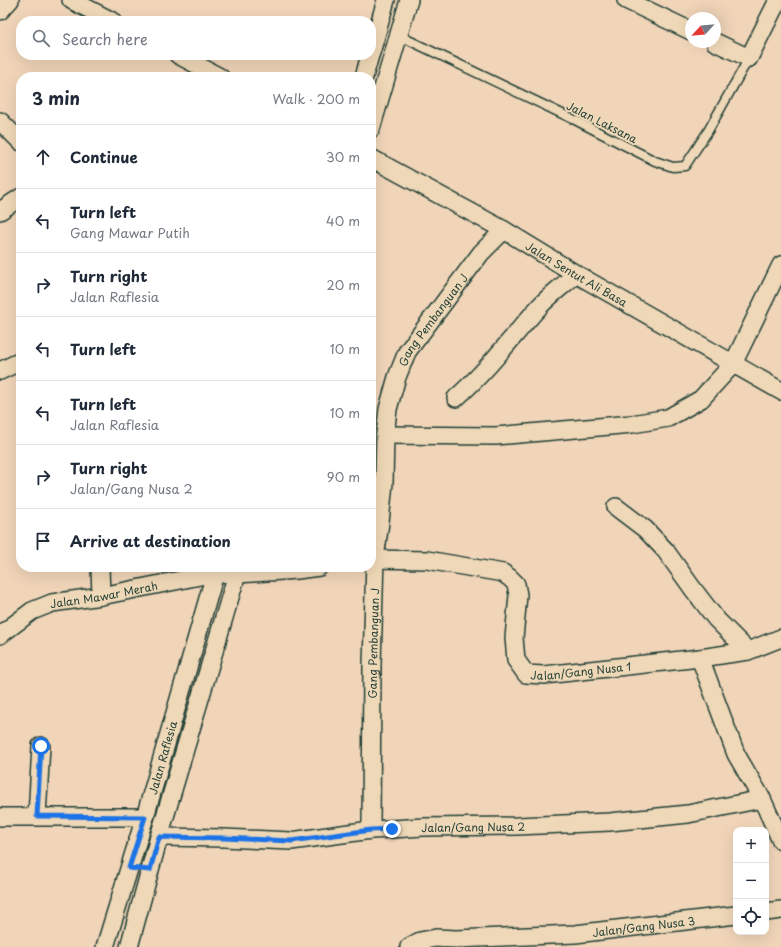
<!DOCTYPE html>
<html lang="en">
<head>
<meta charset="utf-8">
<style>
  :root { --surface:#fff; --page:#f2f2f3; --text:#1f2937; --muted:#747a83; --line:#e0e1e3 }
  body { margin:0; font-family:"Playpen Sans",sans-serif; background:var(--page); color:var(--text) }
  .controls { position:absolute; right:12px; bottom:12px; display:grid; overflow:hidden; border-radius:8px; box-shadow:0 4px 16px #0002 }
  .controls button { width:36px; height:36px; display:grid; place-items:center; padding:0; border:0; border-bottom:1px solid var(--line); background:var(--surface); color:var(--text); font:20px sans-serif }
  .compass { position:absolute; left:685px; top:12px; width:36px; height:36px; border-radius:50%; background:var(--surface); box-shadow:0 4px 16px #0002; rotate:244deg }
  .stop { position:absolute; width:12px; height:12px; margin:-9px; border:3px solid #1a73e8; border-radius:50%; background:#fff }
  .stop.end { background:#1a73e8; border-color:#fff; box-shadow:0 1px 4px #0008 }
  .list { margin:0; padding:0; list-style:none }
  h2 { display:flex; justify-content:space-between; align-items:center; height:52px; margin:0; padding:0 16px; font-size:17px }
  h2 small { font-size:13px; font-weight:400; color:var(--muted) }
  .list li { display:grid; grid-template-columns:26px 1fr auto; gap:12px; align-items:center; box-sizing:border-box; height:64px; padding:0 16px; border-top:1px solid var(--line) }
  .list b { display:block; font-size:15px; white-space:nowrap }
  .list p { margin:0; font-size:13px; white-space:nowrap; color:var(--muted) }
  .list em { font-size:13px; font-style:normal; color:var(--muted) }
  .icon { flex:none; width:22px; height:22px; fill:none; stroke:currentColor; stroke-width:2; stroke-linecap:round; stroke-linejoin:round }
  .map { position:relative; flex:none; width:781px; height:947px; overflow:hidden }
  .search { position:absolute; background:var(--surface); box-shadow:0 4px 16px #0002; left:16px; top:16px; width:360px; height:44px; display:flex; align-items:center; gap:10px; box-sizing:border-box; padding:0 14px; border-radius:16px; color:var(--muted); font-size:15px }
  .panel { position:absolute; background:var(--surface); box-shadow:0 4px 16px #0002; left:16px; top:72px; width:360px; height:500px; border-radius:16px }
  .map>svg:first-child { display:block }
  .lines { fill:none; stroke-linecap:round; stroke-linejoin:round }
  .lane-casing { stroke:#1f3d34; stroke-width:11 }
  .street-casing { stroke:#1f3d34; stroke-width:20 }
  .lane { stroke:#efd8b7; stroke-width:8 }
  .street { stroke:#efd8b7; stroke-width:17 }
  .route { stroke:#1a73e8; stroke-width:5 }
  .labels { text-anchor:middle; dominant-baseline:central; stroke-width:4; stroke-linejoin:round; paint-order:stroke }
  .street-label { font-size:11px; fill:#1f3d34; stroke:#efd8b7 }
</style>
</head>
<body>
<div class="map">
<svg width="781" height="947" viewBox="0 0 781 947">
  <rect width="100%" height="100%" fill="#f1d5b9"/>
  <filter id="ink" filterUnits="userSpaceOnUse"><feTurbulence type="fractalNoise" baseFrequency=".025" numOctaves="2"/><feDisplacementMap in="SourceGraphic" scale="8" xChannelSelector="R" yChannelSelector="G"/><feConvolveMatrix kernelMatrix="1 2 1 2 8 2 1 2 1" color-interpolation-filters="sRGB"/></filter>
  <g filter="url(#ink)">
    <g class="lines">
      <defs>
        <path id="lane" d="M398,35l179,86 78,40 18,6 12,-1 23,-35 41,-73"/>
        <g id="street">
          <path d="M71,0l41,21"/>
          <path d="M626,0l65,31"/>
          <path d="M0,11l10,-11"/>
          <path d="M715,42l34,16 29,-58"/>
          <path d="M371,53l15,-53"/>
          <path d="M178,55l42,22"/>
          <path d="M364,77l6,-22"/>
          <path d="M0,121l21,21"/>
          <path d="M371,129l38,-129"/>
          <path id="s1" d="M371,158l133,72 72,44 205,117"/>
          <path d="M0,211l21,-14"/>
          <path d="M0,371l21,-10"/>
          <path d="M456,398c32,-28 55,-60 83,-91 11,-12 25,-22 37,-33"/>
          <path d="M385,435l111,1 136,-12 36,-6 33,-19 32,-35 48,-99"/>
          <path d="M616,507l29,22 20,21 28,39 23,30 32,32"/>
          <path id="s2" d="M371,559l56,1 76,13 7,5 6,6 2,11 -4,43 2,22 10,14 18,1 156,-17 48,-7 33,-13"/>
          <path d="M100,567l1,29"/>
          <path id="s3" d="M0,635l32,-24 20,-8 49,-7 114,-23 22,1 60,-4 22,-3"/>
          <path d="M700,658l36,96 26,45 19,42"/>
          <path d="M37,816l4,-70"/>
          <path d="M0,817h145"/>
          <path id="s4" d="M371,830l1,-165 3,-107 5,-36 4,-39 1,-48 3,-26 9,-32 10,-25 74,-99 23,-23"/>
          <path id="s5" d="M159,837l65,1 67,3 80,-11 21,-1 31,-2 94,-1 93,-4 78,-8 74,-15"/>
          <path d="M766,912l15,-2"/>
          <path id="s6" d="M105,947l40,-130 72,-250"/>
          <path d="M129,947l30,-110 80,-270"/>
          <path id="s7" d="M409,947l11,-6 16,-3 20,1 119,-5 161,-19"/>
        </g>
      </defs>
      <use href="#lane" class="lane-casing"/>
      <use href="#street" class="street-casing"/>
      <use href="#lane" class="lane"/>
      <use href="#street" class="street"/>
    </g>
  </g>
  <g class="lines" filter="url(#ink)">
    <path class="route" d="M41,746l-4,70 108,1 -16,51 21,2 9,-33 65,1 67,3 80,-11 21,-1"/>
  </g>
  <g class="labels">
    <g class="street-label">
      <text transform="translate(602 122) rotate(27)">Jalan Laksana</text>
      <text stroke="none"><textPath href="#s1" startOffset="236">Jalan Sentut Ali Basa</textPath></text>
      <text stroke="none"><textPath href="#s4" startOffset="523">Gang Pembanguan J</textPath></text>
      <text stroke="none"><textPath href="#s3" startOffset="114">Jalan Mawar Merah</textPath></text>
      <text stroke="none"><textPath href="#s4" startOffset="187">Gang Pembanguan J</textPath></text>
      <text stroke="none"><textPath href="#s2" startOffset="299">Jalan/Gang Nusa 1</textPath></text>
      <text stroke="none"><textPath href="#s6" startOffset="198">Jalan Raflesia</textPath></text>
      <text stroke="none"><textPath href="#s5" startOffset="315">Jalan/Gang Nusa 2</textPath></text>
      <text stroke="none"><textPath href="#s7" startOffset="237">Jalan/Gang Nusa 3</textPath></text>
    </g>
  </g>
</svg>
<div class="controls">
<button>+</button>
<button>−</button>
<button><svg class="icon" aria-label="locate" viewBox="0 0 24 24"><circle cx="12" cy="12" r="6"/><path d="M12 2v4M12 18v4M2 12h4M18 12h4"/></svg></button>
</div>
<svg class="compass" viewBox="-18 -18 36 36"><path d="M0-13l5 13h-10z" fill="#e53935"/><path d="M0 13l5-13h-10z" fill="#747a83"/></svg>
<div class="stop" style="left:41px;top:746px"></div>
<div class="stop end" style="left:392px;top:829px"></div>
<div class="search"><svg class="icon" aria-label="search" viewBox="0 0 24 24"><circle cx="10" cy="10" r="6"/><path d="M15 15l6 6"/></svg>Search here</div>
<section class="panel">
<h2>3 min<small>Walk · 200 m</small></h2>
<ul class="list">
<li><svg class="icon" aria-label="ahead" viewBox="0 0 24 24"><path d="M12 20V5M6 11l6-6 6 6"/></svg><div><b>Continue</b></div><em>30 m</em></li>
<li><svg class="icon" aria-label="left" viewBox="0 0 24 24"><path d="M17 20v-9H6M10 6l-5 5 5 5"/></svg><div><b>Turn left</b><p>Gang Mawar Putih</p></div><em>40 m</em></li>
<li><svg class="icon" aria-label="right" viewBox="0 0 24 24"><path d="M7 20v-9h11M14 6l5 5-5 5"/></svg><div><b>Turn right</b><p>Jalan Raflesia</p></div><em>20 m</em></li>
<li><svg class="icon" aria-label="left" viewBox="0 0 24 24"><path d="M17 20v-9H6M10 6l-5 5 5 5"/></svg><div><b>Turn left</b></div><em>10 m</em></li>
<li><svg class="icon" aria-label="left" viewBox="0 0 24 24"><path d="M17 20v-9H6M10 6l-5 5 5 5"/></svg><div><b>Turn left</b><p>Jalan Raflesia</p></div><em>10 m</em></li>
<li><svg class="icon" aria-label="right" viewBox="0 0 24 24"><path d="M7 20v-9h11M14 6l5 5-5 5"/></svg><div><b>Turn right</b><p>Jalan/Gang Nusa 2</p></div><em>90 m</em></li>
<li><svg class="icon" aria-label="arrive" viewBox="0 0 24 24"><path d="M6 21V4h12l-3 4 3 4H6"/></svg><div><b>Arrive at destination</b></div></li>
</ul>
</section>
</div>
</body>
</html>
